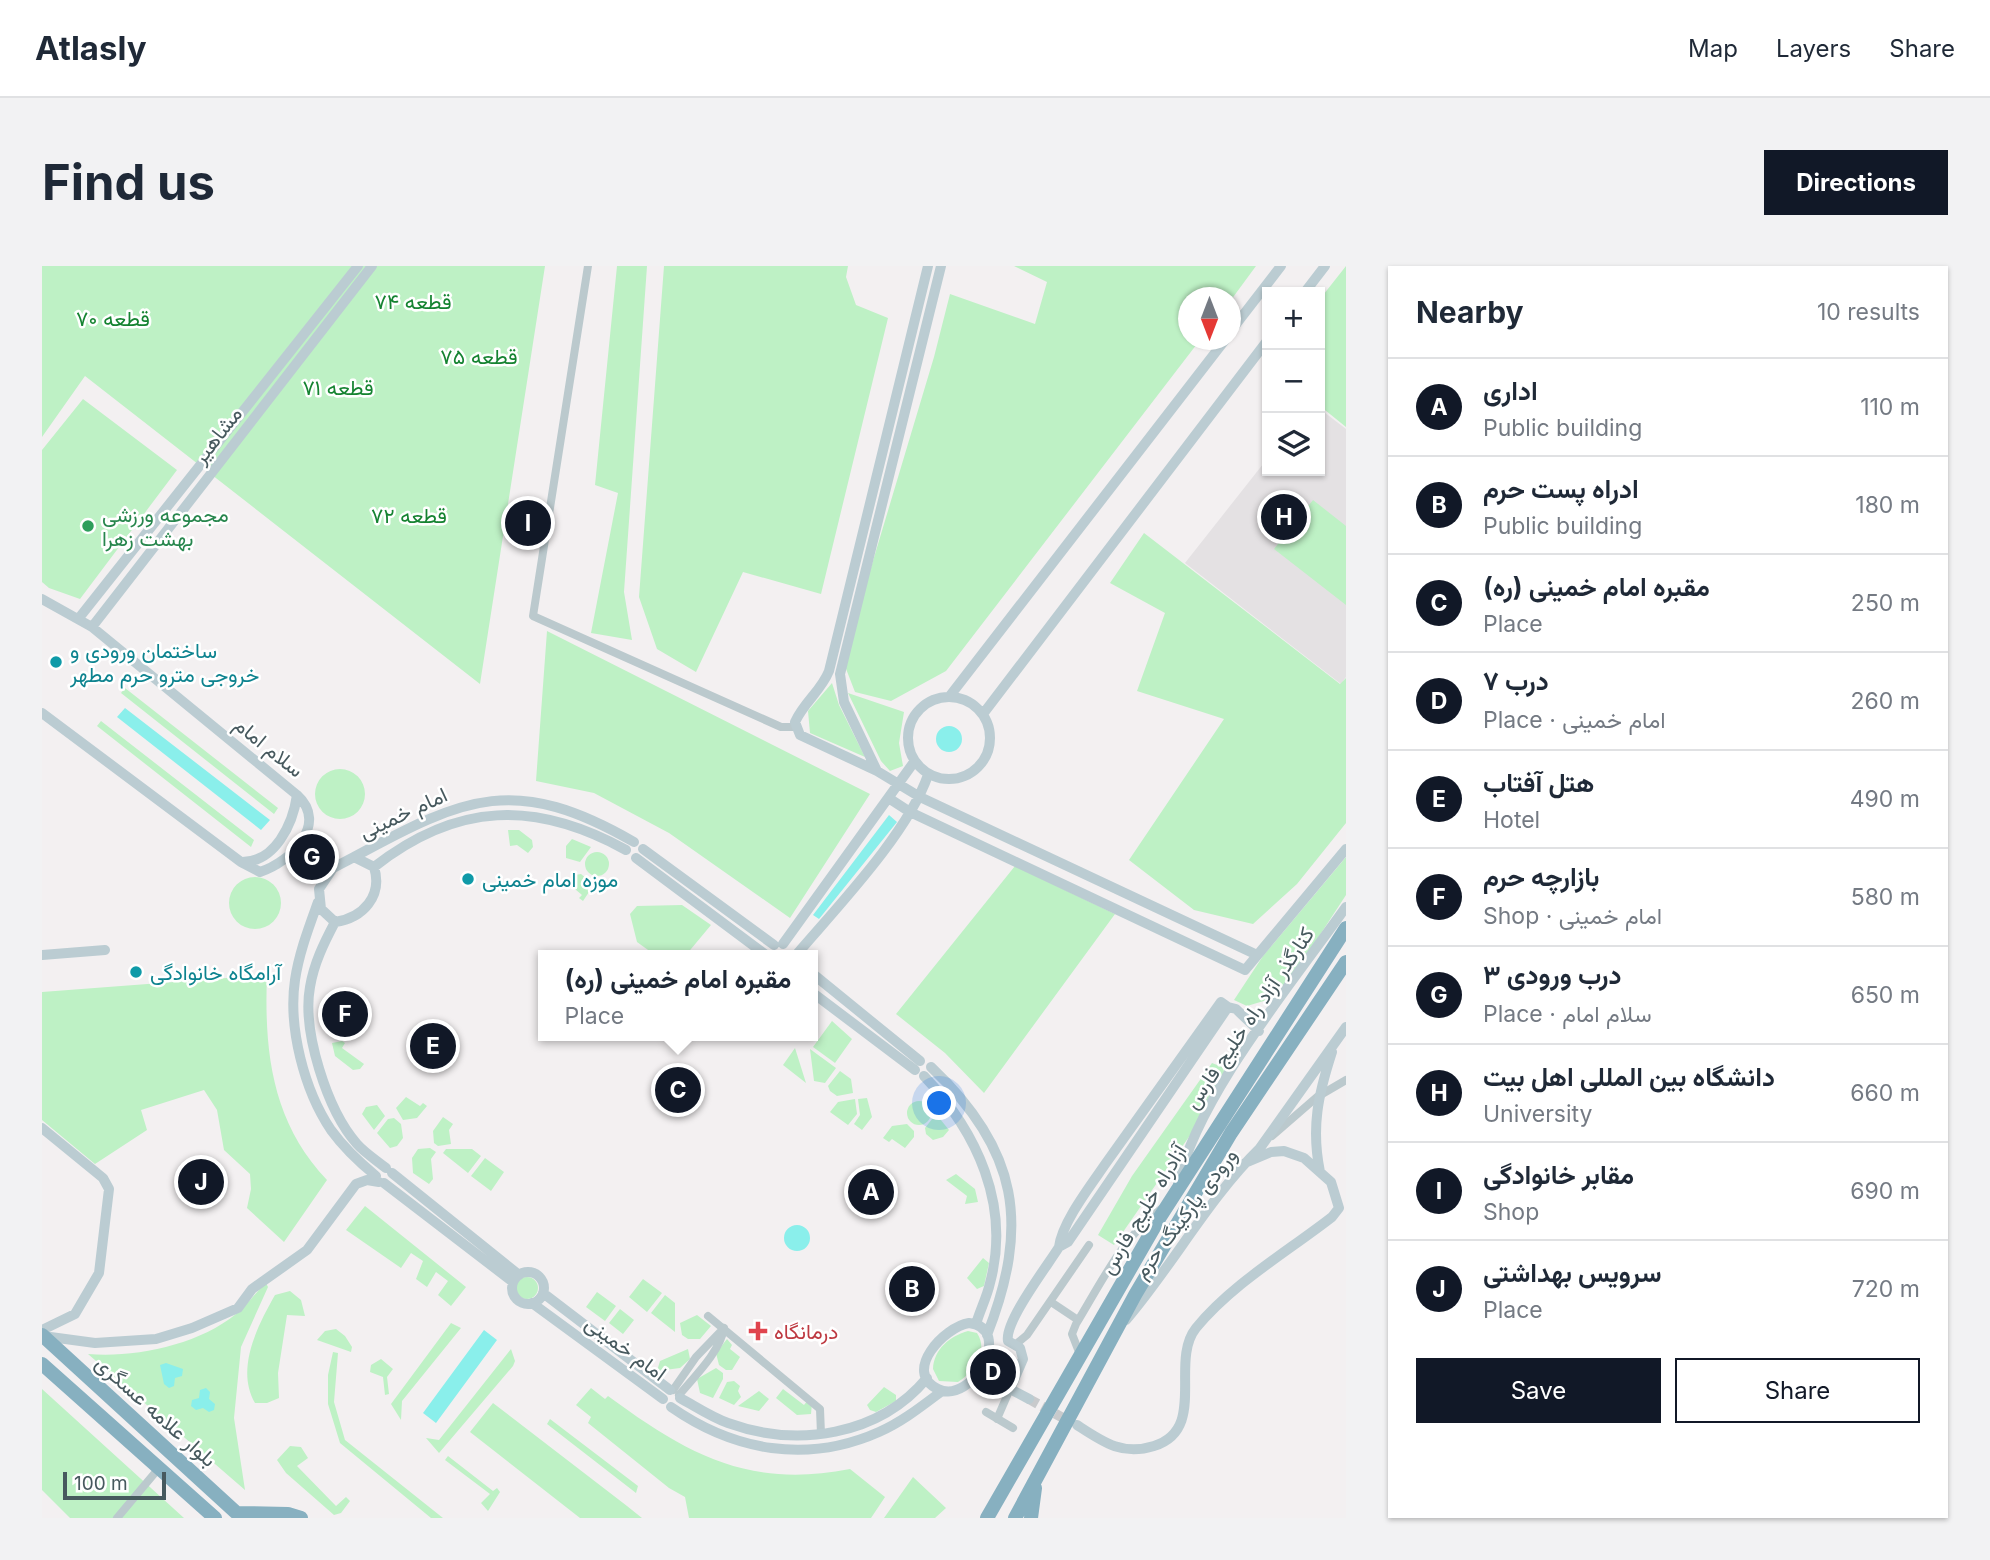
<!DOCTYPE html>
<html lang="en">
<head>
<meta charset="utf-8">
<style>
  :root { --surface:#fff; --page:#f2f2f3; --text:#1f2937; --muted:#747a83; --line:#e0e1e3; --accent:#111827 }
  body { margin:0; font-family:Inter,Vazirmatn,sans-serif; background:var(--page); color:var(--text) }
  .controls { position:absolute; right:21px; top:21px; display:grid; overflow:hidden; border-radius:0px; box-shadow:0 2px 5px #0004 }
  .controls button { width:63px; height:63px; display:grid; place-items:center; padding:0; border:0; border-bottom:2px solid var(--line); background:var(--surface); color:var(--text); font:35px sans-serif }
  .compass { position:absolute; left:1136px; top:21px; width:63px; height:63px; border-radius:50%; background:var(--surface); box-shadow:0 2px 5px #0004; rotate:180deg }
  .scale { position:absolute; left:21px; bottom:18px; width:103px; box-sizing:border-box; padding-left:7px; border:4px solid #47595e; border-top:0; font-size:19px; line-height:24px; white-space:nowrap; color:#47595e; -webkit-text-stroke:5px #fff; paint-order:stroke }
  .you { position:absolute; left:898px; top:838px; width:24px; height:24px; margin:-18px; border:5px solid #fff; border-radius:50%; background:#1a73e8; box-shadow:0 0 0 10px #1a73e833 }
  .badge { display:grid; place-items:center; width:46px; height:46px; border-radius:50%; background:var(--accent); color:#fff; font-size:23px; font-weight:700 }
  .pin { position:absolute; translate:-50% -50%; border:4px solid #fff; box-shadow:0 2px 7px #0006 }
  .popup { position:absolute; left:496px; top:684px; width:280px; height:91px; box-sizing:border-box; display:grid; place-content:center; border-radius:0px; background:var(--surface); filter:drop-shadow(0 2px 5px #0005); font-size:23px; white-space:nowrap; color:var(--muted) }
  .popup b { font-size:26px; color:var(--text) }
  .popup::after { content:''; position:absolute; left:50%; top:100%; margin-left:-14px; border:14px solid transparent; border-top-color:var(--surface) }
  .list { margin:0; padding:0; list-style:none }
  h2 { display:flex; justify-content:space-between; align-items:center; height:91px; margin:0; padding:0 28px; font-size:30px }
  h2 small { font-size:23px; font-weight:400; color:var(--muted) }
  .list li { display:grid; grid-template-columns:46px 1fr auto; gap:21px; align-items:center; box-sizing:border-box; height:98px; padding:0 28px; border-top:2px solid var(--line) }
  .list b { display:block; font-size:26px; white-space:nowrap }
  .list p { margin:0; font-size:23px; white-space:nowrap; color:var(--muted) }
  .list em { font-size:23px; font-style:normal; color:var(--muted) }
  .actions { display:flex; gap:14px; padding:21px 28px }
  .actions a { flex:1; padding:16px 0; border:2px solid var(--accent); border-radius:0px; text-align:center; font-size:24px; color:var(--accent) }
  .actions .main { background:var(--accent); color:#fff }
  .icon { flex:none; width:38px; height:38px; fill:none; stroke:currentColor; stroke-width:2; stroke-linecap:round; stroke-linejoin:round }
  .map { position:relative; flex:none; width:1304px; height:1252px; overflow:hidden; border-radius:0px }
  header { display:flex; align-items:center; gap:42px; box-sizing:border-box; height:98px; padding:0 35px; background:var(--surface); border-bottom:2px solid var(--line) }
  header strong { font-size:33px }
  nav { display:flex; gap:38px; margin-inline-start:auto; font-size:24px }
  .intro { display:flex; align-items:center; justify-content:space-between; box-sizing:border-box; height:168px; padding:0 42px }
  h1 { margin:0; font-size:49px }
  .button { padding:18px 32px; border-radius:0px; background:var(--accent); color:#fff; font-size:24px; font-weight:700 }
  main { display:flex; gap:42px; padding:0 42px }
  aside { flex:1; background:var(--surface); border-radius:0px; box-shadow:0 2px 5px #0004 }
  .map>svg:first-child { display:block }
  .education { fill:#e4e1e3 }
  .green { fill:#bef1c5 }
  .water { fill:#8aefeb }
  .lines { fill:none; stroke-linecap:round; stroke-linejoin:round }
  .secondary-tunnel { stroke:#c8cacc; stroke-width:10; stroke-dasharray:10 5; stroke-linecap:butt }
  .street { stroke:#bbc9cd; stroke-width:8 }
  .secondary { stroke:#bbccd2; stroke-width:10 }
  .highway { stroke:#87b0c0; stroke-width:14 }
  .leisure-dot { fill:#2e9e5b; stroke:#fff; stroke-width:2.5 }
  .culture-dot { fill:#0f9aa8; stroke:#fff; stroke-width:2.5 }
  .health-dot { fill:#e0444e; stroke:#fff; stroke-width:2.5 }
  .labels { text-anchor:middle; dominant-baseline:central; stroke-width:5; stroke-linejoin:round; paint-order:stroke }
  .park-label { font-size:21px; fill:#158331; stroke:#fff }
  .street-label { font-size:21px; fill:#47595e; stroke:#fff }
  .leisure-label { font-size:21px; fill:#27864d; stroke:#fff; text-anchor:start }
  .culture-label { font-size:21px; fill:#0d838f; stroke:#fff; text-anchor:start }
  .health-label { font-size:21px; fill:#be3a42; stroke:#fff; text-anchor:start }
</style>
</head>
<body>
<header>
<strong>Atlasly</strong>
<nav><a>Map</a><a>Layers</a><a>Share</a></nav>
</header>
<div class="intro"><h1>Find us</h1><a class="button">Directions</a></div>
<main>
<div class="map">
<svg width="1304" height="1252" viewBox="0 0 1304 1252">
  <rect width="100%" height="100%" fill="#f3f0f1"/>
  <path class="education" d="M1278,143l26,20v248l-5,7 -156,-121 82,-104v12h53z"/>
  <path class="green" d="M0,0h503l-65,418 -395,-308 -43,61z
    M575,0h30l-23,326 8,48 -41,-7 27,-140 -23,-8z
    M622,0h184l-2,11 10,28 32,13 -67,276 -78,-22 -47,100 -39,-23 -18,-52z
    M972,0h242l-25,34 -43,-2v42h12l-254,331 -55,30 -36,-9 -12,-31 91,-304 16,-63 85,30 12,-42z
    M1304,0v161l-26,-21v-107z
    M41,133l94,71 -97,129 -31,-11 -7,-6v-132z
    M1271,234l33,26v79l-72,-56z
    M1102,267l196,151 6,-6v145l-49,61 -44,40 -59,-14 -65,-50 95,-141 -87,-28 28,-78 -55,-30z
    M505,365l323,163 -80,124 -121,-85 -75,-40 -58,-12z
    M790,417l7,22 26,52 -55,-24 -2,-22z
    M83,422l153,120 -4,6 -153,-121z
    M806,427l56,19 -5,31 4,23 -13,5 -9,-10z
    M59,455l153,119 -3,7 -154,-121z
    M273 528a25 25 0 1 1 50 0a25 25 0 1 1-50 0Z
    M466,564h11l13,10 1,7 -5,6 -11,-8 -7,1z
    M530,573l19,8 -11,15 -14,-4v-12z
    M543 598a12 12 0 1 1 24 0a12 12 0 1 1-24 0Z
    M1304,591v38l-66,101 -33,10 -13,-6 29,-44z
    M973,600l100,48 -131,179 -39,-40 -49,-39z
    M539,608l6,5 2,13 -6,9 -4,-3 3,-3 -13,-11 6,-9z
    M187 637a26 26 0 1 1 52 0a26 26 0 1 1-52 0Z
    M640,639l29,20 -25,30h-31l-18,-13 -7,-28 7,-8z
    M225,709c-3,77 5,147 60,205l-43,62 -37,-34 4,-19 -1,-15 -26,-24 -7,-40 -13,-20 -63,20 6,20 -52,34 -53,-44v-128z
    M790,755l20,18 -17,24 -22,-16z
    M300,775l3,2 -3,5 22,16 -4,5 -7,1 -18,-14 -3,-13z
    M753,782l11,35 -23,-18z
    M768,783l26,19 -11,15 -11,-2z
    M1170,797l10,4 4,8 -15,30 -97,140 -16,-10 34,-59z
    M798,805l11,8 2,14 -16,3 -7,-5 -2,-5z
    M364,831l14,9 3,-3 4,3 -10,12 -14,2 -7,-12z
    M825,832l5,19 -10,13 -8,-6 6,-9 -2,-16z
    M813,833l2,15 -9,11 -18,-13 8,-10z
    M865 847a12 12 0 1 1 24 0a12 12 0 1 1-24 0Z
    M335,839l8,11 -11,14 -12,-16 4,-7z
    M894,848l13,16 -6,7 -10,3 -7,-6 -1,-6z
    M401,851l10,7 -4,6 2,14 -13,2 -4,-3 -1,-12z
    M352,852l7,6 2,14 -6,8 -7,2 -13,-15 11,-14z
    M865,858l7,7v6l-9,11 -13,-9 -3,3 -6,-4 9,-12z
    M388,882l6,4 -5,7 2,20 -4,5 -16,-11 -1,-15 6,-9z
    M404,883h26l9,7 -13,17 -25,-20z
    M443,892l19,14 -13,19 -20,-15z
    M914,908l19,15 3,13 -13,2 2,-8 -21,-16z
    M323,940l101,81 -15,19 -13,-11 10,-14 -12,-9 -9,15 -11,-8 7,-18 -12,-8 -10,15 -55,-38z
    M941,992l6,5 -5,23 -7,3 -10,-11z
    M474 1022a11 11 0 1 1 22 0a11 11 0 1 1-22 0Z
    M601,1013l19,14 -15,19 -18,-15z
    M224,1017l2,4 -27,60 -7,71 11,72 -157,-136c47,4 110,-9 148,-40 11,-9 19,-21 30,-31z
    M248,1025l11,9 4,16 -18,-1 -9,58 1,25 -12,5h-12c-20,-34 3,-78 20,-108z
    M555,1026l19,14 -11,15 -19,-14z
    M623,1029l10,8v29l-24,-19z
    M578,1043l14,11 -11,14 -14,-11z
    M655,1049l14,11 -11,13h-12l-6,-4 -2,-12z
    M409,1057l10,5 -59,73 -1,19 -10,-16z
    M294,1063l9,7 7,11 -1,5 -34,-12 8,-9z
    M926,1065l9,2c12,18 -3,39 -19,49l-19,-1 -6,-12c1,-20 17,-33 35,-38z
    M685,1073l5,6 -2,4 10,8 -8,13h-6l-7,-5 -3,-12z
    M469,1083l4,12 -2,5 -74,87 -13,-15 13,2z
    M646,1083l2,10 -10,9 -23,3 3,-10z
    M291,1086l5,1 -4,49 11,38 98,78h-12l-91,-75 -12,-39v-29z
    M339,1093l12,10 -6,8 2,17 -4,1 -2,-18 -13,-5 1,-7z
    M674,1102l7,5v6l-10,19 -13,-5 -3,-14z
    M692,1115l6,5 -2,5 3,6 -7,8 -15,-7 8,-16z
    M842,1121l12,8v6l-20,11 -6,-2 -3,-5z
    M549,1122l14,11 3,-3c79,58 140,93 242,73l35,28 -14,21h-182l-4,-21 -16,-9 -81,-65 3,-6 -15,-12z
    M0,1123l142,129h-114l-28,-28z
    M741,1123l21,16 4,-5 4,3 -1,11 -14,1 -21,-17z
    M717,1125l10,8 -10,12 -21,-5z
    M451,1137l134,103 15,12h-62l-110,-86z
    M508,1153l88,67 -2,7 -89,-69z
    M248,1180l11,1 7,11 -11,8 39,40 10,-9 4,4 -9,12 -7,2 -48,-42 -9,-13z
    M406,1190l45,35 4,-3 3,4 -12,19 -7,-8 9,-9 -45,-34z
    M871,1211l33,31 -11,10h-51z"/>
  <path class="water" d="M83,442l145,112 -9,10 -144,-113z
    M894 473a13 13 0 1 1 26 0a13 13 0 1 1-26 0Z
    M847,549l8,7 -78,97 -6,-4z
    M742 972a13 13 0 1 1 26 0a13 13 0 1 1-26 0Z
    M442,1064l13,10 -61,83 -13,-10z
    M124,1097l17,6 -1,7 -7,2 -1,8 -5,2 -5,-4 -4,-19z
    M164,1122l4,4 -1,7 6,5 -1,6 -5,2 -6,-4 -7,2 -5,-4 1,-6 7,-2 1,-8z"/>
  <g class="lines">
    <path class="secondary-tunnel" d="M987,1133l43,24"/>
    <path class="street" d="M546,0l-55,350 248,111h15
      M1230,870l45,-39 29,-17
      M1009,1036l27,18
      M666,1050l112,93 1,25
      M973,1079l12,-10 62,-90
      M1039,1091l-9,-23 4,-10c24,-39 47,-88 85,-115
      M937,1107l31,16 -13,30
      M631,1124l23,-33 28,-29
      M637,1129c15,-18 41,-43 45,-67
      M944,1146l27,16
      M75,1252l42,-50"/>
    <path class="secondary" d="M886,0l-99,405c-8,20 -25,31 -34,51l5,13 77,36 43,26 335,157
      M1263,26l20,-26
      M1188,66l51,-66
      M0,333l50,28 205,168c-4,29 -22,68 -56,67l-199,-149
      M37,352l279,-352
      M50,361l280,-361
      M866 472a41 41 0 1 1 82 0a41 41 0 1 1-82 0Z
      M907,431l276,-357
      M941,448l284,-373
      M835,505l-33,-69 -4,-28 101,-408
      M848,533l20,13 335,158 101,-121
      M601,583l131,96
      M312,591c112,-61 162,-83 280,-15
      M312,591l20,10c9,29 -11,51 -39,55l-14,-13 -2,-20 14,-21z
      M594,592l130,97
      M199,596l19,10c31,-10 69,-48 37,-77
      M332,601c83,-65 161,-67 252,-17
      M276,636c-9,25 -19,51 -23,78 -7,47 9,110 36,150 13,18 28,32 45,46
      M293,656c-11,21 -21,41 -25,65 -8,44 17,123 47,157 8,9 19,16 29,24
      M741,678l131,-182
      M755,688c41,-48 111,-121 131,-179
      M0,689l63,-5
      M771,708l107,87
      M771,727l102,77
      M1186,741l8,2 23,22
      M889,801c88,83 99,158 56,268
      M882,810c53,56 87,129 66,207 -3,14 -10,27 -14,41
      M0,862l61,50 6,11 -10,84 -24,41 -33,16
      M1278,906c-9,-44 -2,-77 12,-120
      M350,907l127,102
      M342,917l129,99
      M1136,918c19,-87 115,-202 168,-277
      M470 1022a16 16 0 1 1 32 0a16 16 0 1 1-32 0Z
      M501,1027l127,97
      M490,1037l131,96
      M1084,1054c47,-55 82,-121 134,-172l86,-121
      M927,1057c46,5 3,83 -31,66 -36,-17 6,-62 31,-66z
      M1,1070l52,7 61,-4 36,-11 46,-20 14,-19 55,-39 49,-66 11,-4 12,2
      M638,1132c15,8 31,19 48,25 69,25 151,13 199,-45
      M987,1133l-19,-10 13,-30 -3,-11 -12,-7c-4,-19 40,-76 51,-94 3,-25 32,-62 47,-84 38,-54 77,-107 115,-161l7,5 -160,235 -9,5
      M629,1141c63,44 136,57 208,25 23,-10 43,-26 63,-41
      M1035,1159c26,17 45,31 77,21 54,-17 15,-84 42,-118 36,-44 91,-76 136,-111l7,-9 -8,-26 -27,-24 -20,-7 -13,1 -26,11"/>
    <path class="highway" d="M0,1069l200,183
      M0,1098l173,154
      M195,1247l51,1 13,4
      M945,1252l173,-301 186,-289
      M973,1252l120,-223 96,-162 115,-171
      M989,1252l4,-30"/>
  </g>
  <circle class="leisure-dot" cx="46" cy="260" r="7"/>
  <g class="culture-dot">
    <circle cx="14" cy="396" r="7"/>
    <circle cx="426" cy="613" r="7"/>
    <circle cx="94" cy="706" r="7"/>
  </g>
  <path class="health-dot" d="M712.5 1054.5h7v7h7v7h-7v7h-7v-7h-7v-7h7z"/>
  <g class="labels">
    <g class="park-label">
      <text x="371" y="35">قطعه ۷۴</text>
      <text x="71" y="52">قطعه ۷۰</text>
      <text x="437" y="90">قطعه ۷۵</text>
      <text x="296" y="121">قطعه ۷۱</text>
      <text x="367" y="249">قطعه ۷۲</text>
    </g>
    <g class="street-label">
      <text transform="translate(175 169) rotate(-52)">مشاهیر</text>
      <text transform="translate(227 481) rotate(39)">سلام امام</text>
      <text transform="translate(361 547) rotate(-25)">امام خمینی</text>
      <text transform="translate(1207 752) rotate(-56)">کنارگذر آزاد راه خلیج فارس</text>
      <text transform="translate(1101 943) rotate(-59)">آزادراه خلیج فارس</text>
      <text transform="translate(1143 947) rotate(-53)">ورودی پارکینگ حرم</text>
      <text transform="translate(584 1082) rotate(36)">امام خمینی</text>
      <text transform="translate(114 1145) rotate(42)">بلوار علامه عسگری</text>
    </g>
    <g class="leisure-label">
      <text x="60" y="248">مجموعه ورزشی<tspan x="60" dy="24">بهشت زهرا</tspan></text>
    </g>
    <g class="culture-label">
      <text x="28" y="384">ساختمان ورودی و<tspan x="28" dy="24">خروجی مترو حرم مطهر</tspan></text>
      <text x="440" y="613">موزه امام خمینی</text>
      <text x="108" y="706">آرامگاه خانوادگی</text>
    </g>
    <g class="health-label">
      <text x="732" y="1065">درمانگاه</text>
    </g>
  </g>
</svg>
<div class="controls">
<button>+</button>
<button>−</button>
<button><svg class="icon" aria-label="layers" viewBox="0 0 24 24"><path d="M12 4l9 5-9 5-9-5zM3 14l9 5 9-5"/></svg></button>
</div>
<svg class="compass" viewBox="-18 -18 36 36"><path d="M0-13l5 13h-10z" fill="#e53935"/><path d="M0 13l5-13h-10z" fill="#747a83"/></svg>
<div class="scale">100 m</div>
<div class="you"></div>
<div class="pin badge" style="left:829px;top:926px">A</div>
<div class="pin badge" style="left:870px;top:1023px">B</div>
<div class="pin badge" style="left:636px;top:824px">C</div>
<div class="popup"><b>مقبره امام خمینی (ره)</b>Place</div>
<div class="pin badge" style="left:951px;top:1106px">D</div>
<div class="pin badge" style="left:391px;top:780px">E</div>
<div class="pin badge" style="left:303px;top:748px">F</div>
<div class="pin badge" style="left:270px;top:591px">G</div>
<div class="pin badge" style="left:1242px;top:251px">H</div>
<div class="pin badge" style="left:486px;top:257px">I</div>
<div class="pin badge" style="left:159px;top:916px">J</div>
</div>
<aside>
<h2>Nearby<small>10 results</small></h2>
<ul class="list">
<li><span class="badge">A</span><div><b>اداری</b><p>Public building</p></div><em>110 m</em></li>
<li><span class="badge">B</span><div><b>ادراه پست حرم</b><p>Public building</p></div><em>180 m</em></li>
<li><span class="badge">C</span><div><b>مقبره امام خمینی (ره)</b><p>Place</p></div><em>250 m</em></li>
<li><span class="badge">D</span><div><b>درب ۷</b><p>Place · امام خمینی</p></div><em>260 m</em></li>
<li><span class="badge">E</span><div><b>هتل آفتاب</b><p>Hotel</p></div><em>490 m</em></li>
<li><span class="badge">F</span><div><b>بازارچه حرم</b><p>Shop · امام خمینی</p></div><em>580 m</em></li>
<li><span class="badge">G</span><div><b>درب ورودی ۳</b><p>Place · سلام امام</p></div><em>650 m</em></li>
<li><span class="badge">H</span><div><b>دانشگاه بین المللی اهل بیت</b><p>University</p></div><em>660 m</em></li>
<li><span class="badge">I</span><div><b>مقابر خانوادگی</b><p>Shop</p></div><em>690 m</em></li>
<li><span class="badge">J</span><div><b>سرویس بهداشتی</b><p>Place</p></div><em>720 m</em></li>
</ul>
<div class="actions"><a class="main">Save</a><a>Share</a></div>
</aside>
</main>
</body>
</html>
